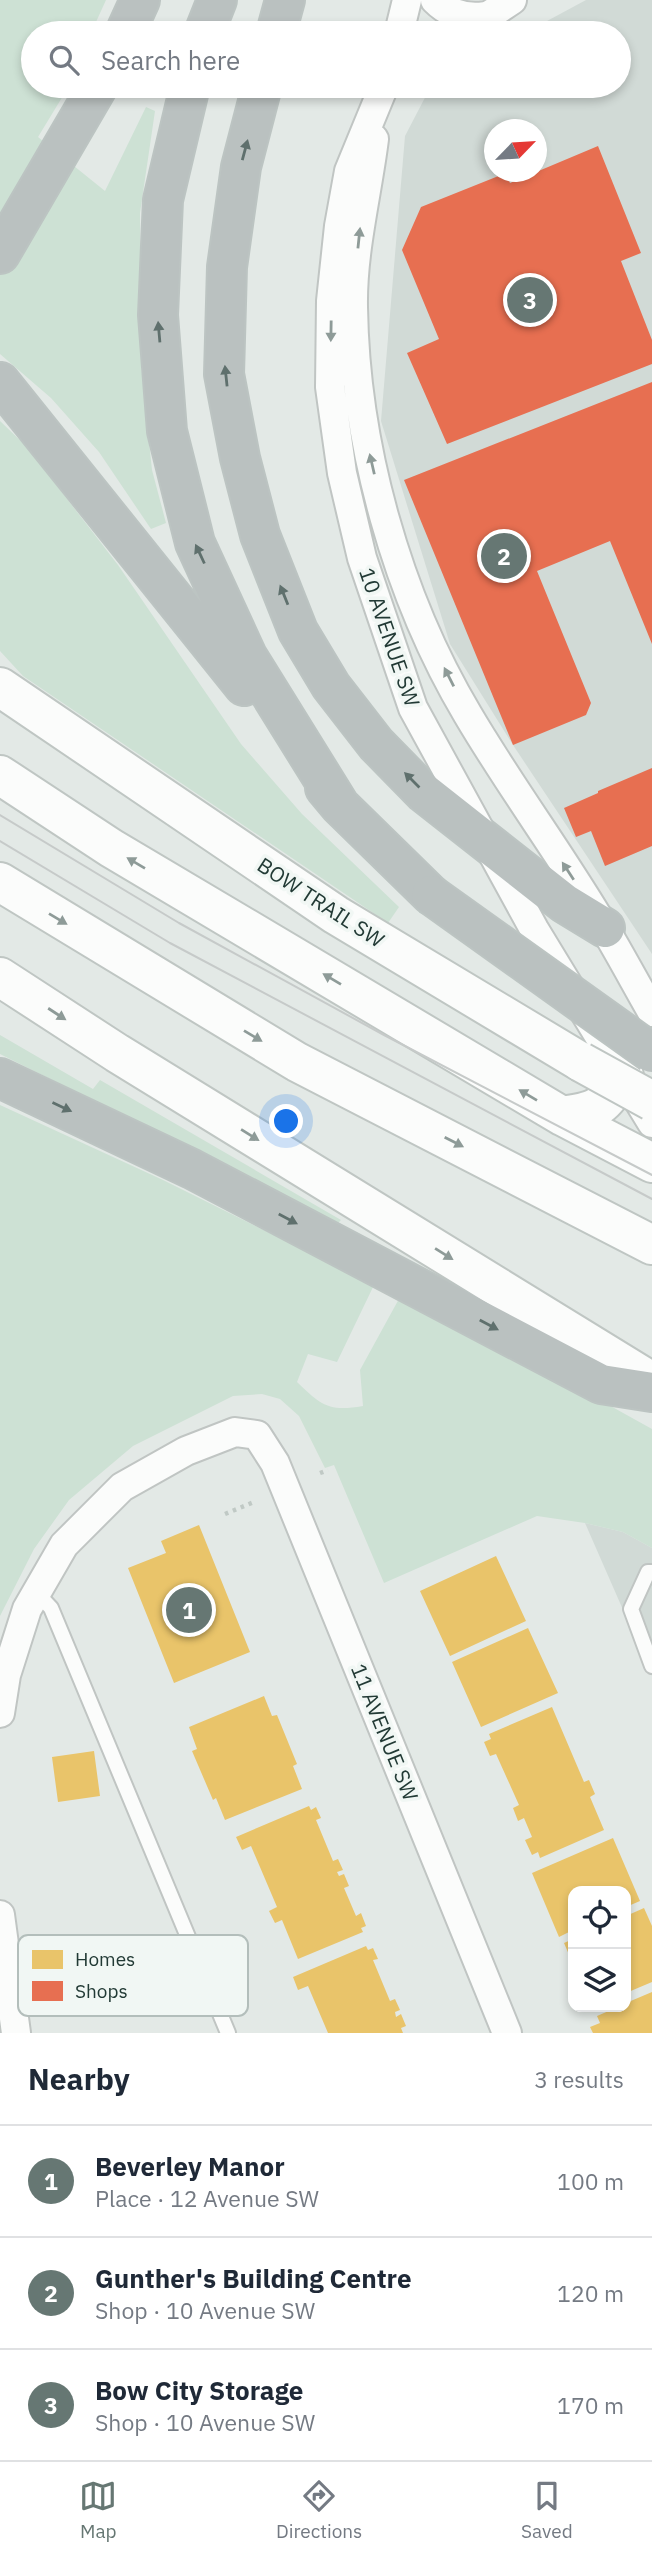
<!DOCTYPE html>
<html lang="en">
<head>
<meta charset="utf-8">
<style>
  :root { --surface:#fff; --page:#f6f6f7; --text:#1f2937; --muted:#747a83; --line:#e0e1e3; --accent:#667773 }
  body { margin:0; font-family:"IBM Plex Sans",sans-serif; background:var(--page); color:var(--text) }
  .controls { position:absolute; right:21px; bottom:21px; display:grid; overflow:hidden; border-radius:14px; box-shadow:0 4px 10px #0003 }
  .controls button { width:63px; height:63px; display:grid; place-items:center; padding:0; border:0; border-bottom:2px solid var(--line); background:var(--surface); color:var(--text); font:35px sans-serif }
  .compass { position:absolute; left:484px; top:119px; width:63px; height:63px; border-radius:50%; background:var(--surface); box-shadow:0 4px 10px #0003; rotate:65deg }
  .you { position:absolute; left:287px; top:1122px; width:24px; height:24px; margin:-18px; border:5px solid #fff; border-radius:50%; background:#1a73e8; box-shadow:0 0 0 10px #1a73e833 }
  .badge { display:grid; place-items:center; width:46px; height:46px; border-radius:50%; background:var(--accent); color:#fff; font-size:23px; font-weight:700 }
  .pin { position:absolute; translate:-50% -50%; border:4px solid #fff; box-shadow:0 2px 7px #0006 }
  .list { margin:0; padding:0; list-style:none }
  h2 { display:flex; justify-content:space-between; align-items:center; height:91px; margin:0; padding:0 28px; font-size:30px }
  h2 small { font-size:23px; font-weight:400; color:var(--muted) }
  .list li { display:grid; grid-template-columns:46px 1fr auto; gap:21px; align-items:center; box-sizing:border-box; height:112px; padding:0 28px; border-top:2px solid var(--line) }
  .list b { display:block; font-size:26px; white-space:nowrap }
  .list p { margin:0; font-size:23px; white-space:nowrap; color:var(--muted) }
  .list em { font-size:23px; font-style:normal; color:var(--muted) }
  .icon { flex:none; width:38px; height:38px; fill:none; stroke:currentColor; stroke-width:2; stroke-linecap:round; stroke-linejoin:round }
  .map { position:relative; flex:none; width:652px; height:2033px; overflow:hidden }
  .search { position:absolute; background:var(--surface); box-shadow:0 4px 10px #0003; left:21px; right:21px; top:21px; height:77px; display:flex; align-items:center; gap:18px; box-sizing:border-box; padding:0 24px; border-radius:38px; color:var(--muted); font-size:26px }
  .sheet { height:427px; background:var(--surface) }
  nav { display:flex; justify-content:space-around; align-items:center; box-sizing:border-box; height:98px; border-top:2px solid var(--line); background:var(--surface); font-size:19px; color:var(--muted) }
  nav a { display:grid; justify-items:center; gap:4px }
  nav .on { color:var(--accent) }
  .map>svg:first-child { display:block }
  .built { fill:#d1dad6; fill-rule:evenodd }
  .green { fill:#cde1d4 }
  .homes { fill:#e9c46a }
  .shops { fill:#e76f51 }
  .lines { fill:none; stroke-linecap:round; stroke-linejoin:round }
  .service-casing { stroke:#c0c5c3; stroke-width:18 }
  .minor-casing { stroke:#c0c5c3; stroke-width:32 }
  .secondary-casing { stroke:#bfc6c3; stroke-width:42 }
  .motorway-casing { stroke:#bcc4c2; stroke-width:42 }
  .path { stroke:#c0c9c5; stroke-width:4.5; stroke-dasharray:3.5 5; stroke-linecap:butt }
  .service { stroke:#fbfcfb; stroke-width:14 }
  .minor { stroke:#fbfcfb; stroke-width:28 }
  .secondary { stroke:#fbfcfb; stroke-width:38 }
  .motorway { stroke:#bac1c0; stroke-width:38 }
  .tram { stroke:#c6cac9; stroke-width:2 }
  .secondary-bridge-casing { stroke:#bfc6c3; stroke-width:42; stroke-linecap:butt }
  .motorway-bridge-casing { stroke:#bcc4c2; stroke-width:42; stroke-linecap:butt }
  .secondary-bridge { stroke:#fbfcfb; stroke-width:38 }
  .motorway-bridge { stroke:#bac1c0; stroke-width:38 }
  .oneway { fill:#5f706d }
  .oneway2 { fill:#8e9b98 }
  .labels { text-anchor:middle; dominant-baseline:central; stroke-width:7; stroke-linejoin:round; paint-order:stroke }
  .street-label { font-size:21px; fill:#223a35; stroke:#f1f7f4 }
  .key { fill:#f1f7f4; stroke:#b3bebb; stroke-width:2 }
  .key-label { font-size:19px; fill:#223a35 }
</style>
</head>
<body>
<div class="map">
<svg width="652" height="2033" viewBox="0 0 652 2033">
  <rect width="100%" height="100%" fill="#e3e9e6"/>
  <path class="built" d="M586,0h66v954l-139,-209 -63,-101 -69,-223 24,-285 26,-50h188v-53h-105l33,-12zM494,130h42v42h-42z
    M585,1523l38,9 29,16v128z"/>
  <path class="green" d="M0,0h106l-15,33h-58v53h36l-31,51 67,54 41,-84 9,4 -15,102 1,152 11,105 14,53 -15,6 -52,-77 -48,-54 -51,-44z
    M0,421l27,26 91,118 123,179 61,70 97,93 -11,16 -365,-247 -23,-25z
    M0,1035l93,54 7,-9 241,140 -3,3 -338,-169z
    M0,1105l163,75 211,105 -37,77 -29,-8 -11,28c24,23 31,30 66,24l-3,-36 40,-73 133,66 119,66v119l-29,-16 -38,-9 -48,-7 -153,67 -50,-118 -9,3 -26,-52 -19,-17 -18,-5 -29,2 -100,50 -64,54 -35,49 -34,67z"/>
  <path class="homes" d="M199,1525l51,127 -76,31 -46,-115 38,-15 -5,-12z
    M496,1556l30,65 -76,35 -30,-65z
    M528,1628l30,65 -77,34 -29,-65z
    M264,1696l8,20 5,-1 20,49 -4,2 9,23 -77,31 -9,-22 -3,2 -21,-49 5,-2 -8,-22z
    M552,1707l32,75 5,-2 6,14 -5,3 14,33 -64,28 -2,-6 -6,3 -7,-15 7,-3 -8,-19 -6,3 -5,-13 6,-3 -23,-51 -6,2 -6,-14 7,-3 -2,-5z
    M94,1751l6,45 -42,6 -6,-45z
    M309,1806l2,4 5,-3 5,11 -5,2 17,41 5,-2 5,11 -6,2 2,4 5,-2 5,12 -5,2 12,28 5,-3 5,13 -5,2 2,4 -65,27 -16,-39 -7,3 -6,-12 8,-4 -26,-61 -9,4 -6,-13z
    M613,1838l27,63 -14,6v-16h-53v39l-14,7 -27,-64z
    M644,1908l8,18v56l-26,11v-77z
    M573,1939v25l-9,-21z
    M366,1946l2,4 5,-2 5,11 -5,1 17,41 5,-2 5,11 -5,2 1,5 5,-3 5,12 -5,2 2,5h-75l-20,-47 -10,4 -5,-13z
    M652,1992v41h-59l-3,-6 10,-4 -3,-7 21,-9h8v-4z"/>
  <path class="shops" d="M598,146l43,107 -20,8 31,79v24l-205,80 -40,-91 32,-14 -37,-89 19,-43 85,-34 4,10z
    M652,382v262l-42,-103 -73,30 54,132 -5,12 -73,30 -109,-265z
    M652,768v78l-47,20 -14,-35 -15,6 -12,-29 34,-15v-2z"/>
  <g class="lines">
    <defs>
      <path id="service" d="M652,1572h-4l-17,37 21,57
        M36,1592l15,16 177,425"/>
      <path id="minor" d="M435,0c14,14 30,19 50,16
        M399,33l8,-33
        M450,33l41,-19 21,-14
        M384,86l-35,85 -10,55 -8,75 -1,86 12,86 20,85 51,150 121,221 118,194
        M374,139c-7,56 -22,112 -21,168 2,138 44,289 115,408 43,73 94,141 137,214 16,27 31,55 47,83
        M0,1713l6,-38 21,-66 37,-64 58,-58 64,-36 49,-19 22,3 18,28 232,570
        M0,1915l16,118"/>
      <path id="secondary" d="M0,687l336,228 245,147
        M0,775l111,73 451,268 90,47
        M0,882l297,180 355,183
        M0,977l117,76 535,329
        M562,1116c40,-6 38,-8 62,-40"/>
      <path id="motorway" d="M125,33l15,-33
        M204,33l13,-33
        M276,33l9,-33
        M190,86l-27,114 -5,115 9,116 28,112 52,113 93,150
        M262,86l-21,81 -14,100 -3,107 16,84 20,77 38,96 33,55 45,58 48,49 140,110 41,25
        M0,254l98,-168
        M0,382l244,304
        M325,788l15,18 91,89
        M0,1078l192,91 409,215 51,8"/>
    </defs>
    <use href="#service" class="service-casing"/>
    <use href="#minor" class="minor-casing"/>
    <use href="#secondary" class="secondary-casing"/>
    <use href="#motorway" class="motorway-casing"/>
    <path class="path" d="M320,1473l8,-3
      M225,1514l29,-12"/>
    <use href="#service" class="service"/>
    <use href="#minor" class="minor"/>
    <use href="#secondary" class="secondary"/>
    <use href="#motorway" class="motorway"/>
    <path class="tram" d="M0,815l179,108 205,112 268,140
      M0,841l170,102 482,256"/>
    <defs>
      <path id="secondary-bridge" d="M581,1062l71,39"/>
      <path id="motorway-bridge" d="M431,895l221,158"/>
    </defs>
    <use href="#secondary-bridge" class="secondary-bridge-casing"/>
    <use href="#motorway-bridge" class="motorway-bridge-casing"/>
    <use href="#secondary-bridge" class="secondary-bridge"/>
    <use href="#motorway-bridge" class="motorway-bridge"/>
  </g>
  <defs><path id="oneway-solid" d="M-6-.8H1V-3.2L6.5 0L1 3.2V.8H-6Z" transform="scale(1.75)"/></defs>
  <g class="oneway">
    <use href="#oneway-solid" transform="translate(245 150) rotate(-75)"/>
    <use href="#oneway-solid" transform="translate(159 332) rotate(-95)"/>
    <use href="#oneway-solid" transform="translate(226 376) rotate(-96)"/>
    <use href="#oneway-solid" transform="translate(200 554) rotate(-115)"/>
    <use href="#oneway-solid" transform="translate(284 595) rotate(-112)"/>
    <use href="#oneway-solid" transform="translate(412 780) rotate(-135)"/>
    <use href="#oneway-solid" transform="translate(62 1107) rotate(25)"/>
    <use href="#oneway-solid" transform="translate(288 1219) rotate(28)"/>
    <use href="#oneway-solid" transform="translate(489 1325) rotate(28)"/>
  </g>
  <g class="oneway2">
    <use href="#oneway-solid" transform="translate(359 238) rotate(-84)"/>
    <use href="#oneway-solid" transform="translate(331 331) rotate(91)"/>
    <use href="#oneway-solid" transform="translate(372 464) rotate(-103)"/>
    <use href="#oneway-solid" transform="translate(449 677) rotate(-117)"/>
    <use href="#oneway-solid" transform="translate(136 863) rotate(-149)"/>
    <use href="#oneway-solid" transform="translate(568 871) rotate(-123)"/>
    <use href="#oneway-solid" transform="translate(58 919) rotate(31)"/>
    <use href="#oneway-solid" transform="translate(332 979) rotate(-149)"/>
    <use href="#oneway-solid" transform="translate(57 1014) rotate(33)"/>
    <use href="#oneway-solid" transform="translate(253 1036) rotate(31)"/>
    <use href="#oneway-solid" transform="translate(528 1095) rotate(-149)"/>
    <use href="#oneway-solid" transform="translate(250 1135) rotate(32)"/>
    <use href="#oneway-solid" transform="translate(454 1142) rotate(27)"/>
    <use href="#oneway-solid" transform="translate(444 1254) rotate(32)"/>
  </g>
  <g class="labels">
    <g class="street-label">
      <text transform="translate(390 637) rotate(71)">10 AVENUE SW</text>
      <text transform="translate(321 902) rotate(33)">BOW TRAIL SW</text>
      <text transform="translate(385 1732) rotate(68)">11 AVENUE SW</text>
    </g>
  </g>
  <rect x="18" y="1935" width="230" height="81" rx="10" class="key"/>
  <rect x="32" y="1950" width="31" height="19" fill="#e9c46a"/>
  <rect x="32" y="1981" width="31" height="20" fill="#e76f51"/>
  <g class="key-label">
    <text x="75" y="1966">Homes</text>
    <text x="75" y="1998">Shops</text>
  </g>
</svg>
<div class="controls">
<button><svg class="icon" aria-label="locate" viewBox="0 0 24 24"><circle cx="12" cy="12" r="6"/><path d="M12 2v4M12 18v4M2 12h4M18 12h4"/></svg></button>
<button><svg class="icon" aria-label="layers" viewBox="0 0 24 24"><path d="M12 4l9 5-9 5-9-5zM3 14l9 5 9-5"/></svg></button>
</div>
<svg class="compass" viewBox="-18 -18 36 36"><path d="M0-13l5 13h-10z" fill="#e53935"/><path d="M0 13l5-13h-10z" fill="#747a83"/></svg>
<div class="you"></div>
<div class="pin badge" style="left:189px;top:1610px">1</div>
<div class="pin badge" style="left:504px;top:556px">2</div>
<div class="pin badge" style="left:530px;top:300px">3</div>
<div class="search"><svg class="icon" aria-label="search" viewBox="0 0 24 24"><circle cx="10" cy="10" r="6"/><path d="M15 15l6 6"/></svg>Search here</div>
</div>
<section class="sheet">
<h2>Nearby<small>3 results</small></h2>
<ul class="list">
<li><span class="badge">1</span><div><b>Beverley Manor</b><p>Place · 12 Avenue SW</p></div><em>100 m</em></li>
<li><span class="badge">2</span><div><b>Gunther's Building Centre</b><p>Shop · 10 Avenue SW</p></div><em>120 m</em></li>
<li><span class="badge">3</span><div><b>Bow City Storage</b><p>Shop · 10 Avenue SW</p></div><em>170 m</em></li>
</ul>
</section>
<nav>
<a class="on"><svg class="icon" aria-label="map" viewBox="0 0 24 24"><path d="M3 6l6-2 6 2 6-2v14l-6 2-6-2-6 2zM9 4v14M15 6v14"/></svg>Map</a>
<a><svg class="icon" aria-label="directions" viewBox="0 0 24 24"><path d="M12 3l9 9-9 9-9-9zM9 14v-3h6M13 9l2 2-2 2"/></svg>Directions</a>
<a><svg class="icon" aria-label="saved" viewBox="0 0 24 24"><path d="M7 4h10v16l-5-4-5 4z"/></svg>Saved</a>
</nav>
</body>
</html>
